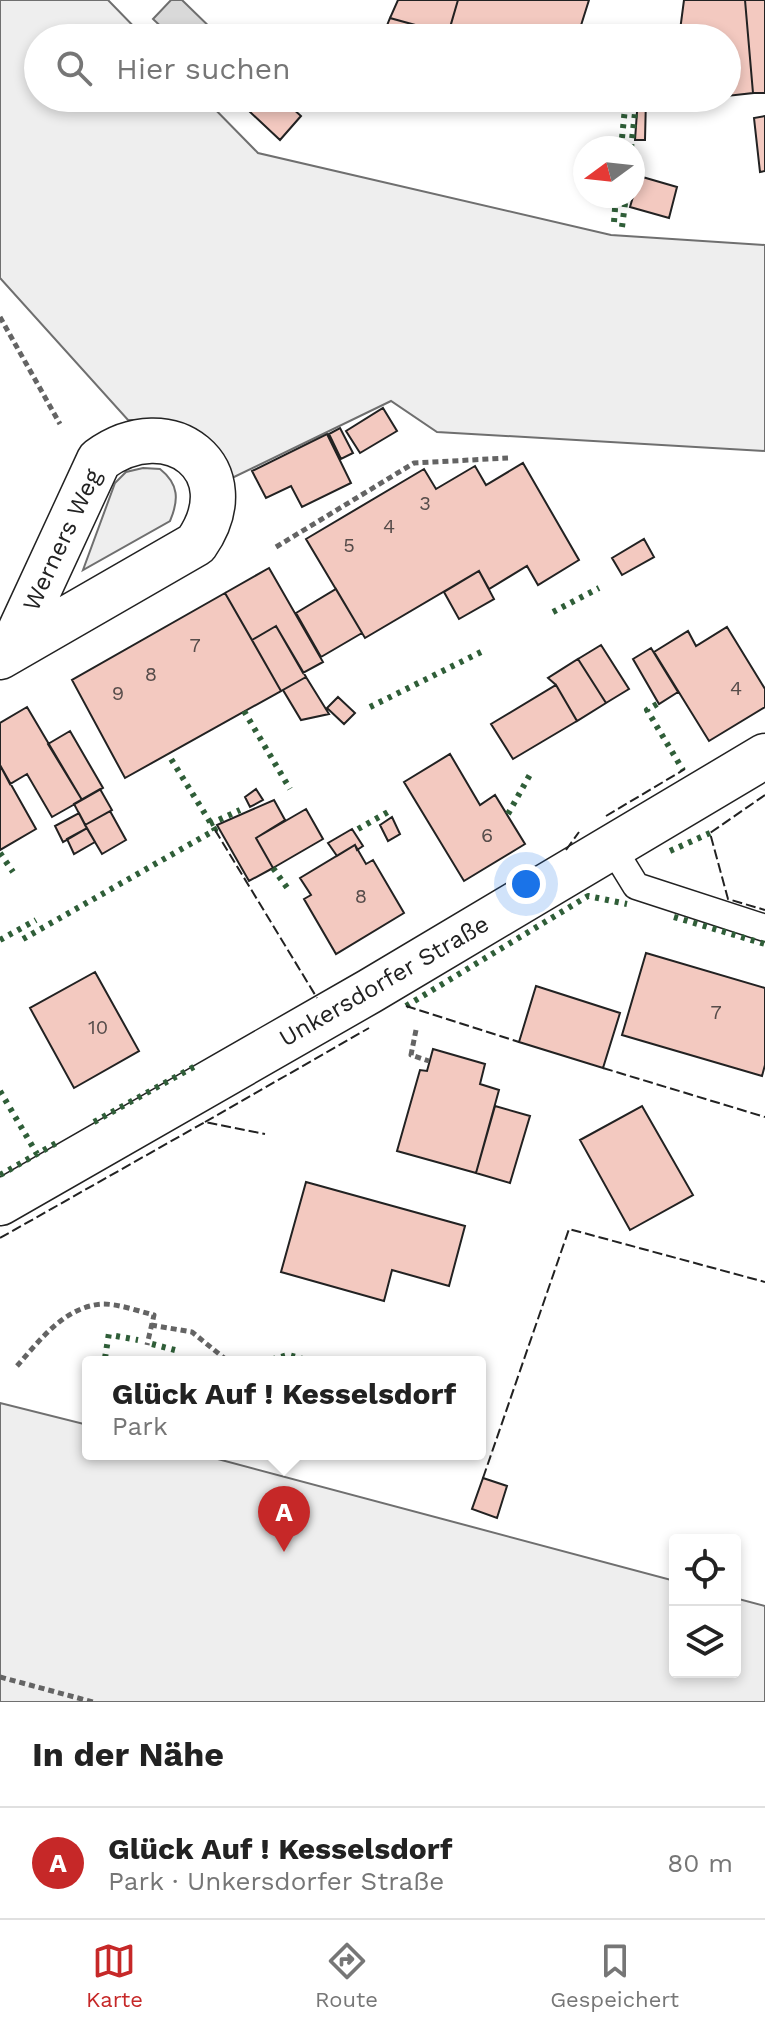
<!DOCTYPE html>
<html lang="de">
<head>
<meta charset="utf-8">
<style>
  :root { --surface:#fff; --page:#f6f6f6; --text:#222; --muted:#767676; --line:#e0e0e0; --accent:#c62828 }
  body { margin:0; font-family:"Work Sans",sans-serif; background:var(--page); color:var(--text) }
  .controls { position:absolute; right:24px; bottom:24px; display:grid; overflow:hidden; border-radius:8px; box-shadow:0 4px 12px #0003 }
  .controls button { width:72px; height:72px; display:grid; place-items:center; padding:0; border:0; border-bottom:2px solid var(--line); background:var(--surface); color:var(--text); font:40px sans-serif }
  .compass { position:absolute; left:573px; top:136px; width:72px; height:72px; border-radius:50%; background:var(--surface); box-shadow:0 4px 12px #0003; rotate:255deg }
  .you { position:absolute; left:526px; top:884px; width:28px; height:28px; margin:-20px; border:6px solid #fff; border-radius:50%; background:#1a73e8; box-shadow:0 0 0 12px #1a73e833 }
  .badge { display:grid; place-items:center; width:52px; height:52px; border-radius:50%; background:var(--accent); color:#fff; font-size:26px; font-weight:700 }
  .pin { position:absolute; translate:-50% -66px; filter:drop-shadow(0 2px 4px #0008) }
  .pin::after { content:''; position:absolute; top:42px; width:28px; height:24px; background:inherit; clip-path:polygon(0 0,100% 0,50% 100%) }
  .popup { position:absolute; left:82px; top:1356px; width:404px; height:104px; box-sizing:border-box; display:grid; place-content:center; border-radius:8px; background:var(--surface); filter:drop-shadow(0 2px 6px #0005); font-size:26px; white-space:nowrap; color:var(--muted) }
  .popup b { font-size:30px; color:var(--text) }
  .popup::after { content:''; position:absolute; left:50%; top:100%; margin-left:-16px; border:16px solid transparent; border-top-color:var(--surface) }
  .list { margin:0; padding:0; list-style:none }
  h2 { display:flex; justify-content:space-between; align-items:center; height:104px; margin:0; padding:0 32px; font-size:34px }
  h2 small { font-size:26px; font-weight:400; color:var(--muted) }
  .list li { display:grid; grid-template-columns:52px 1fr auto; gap:24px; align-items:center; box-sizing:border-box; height:112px; padding:0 32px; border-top:2px solid var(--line) }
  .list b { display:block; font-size:30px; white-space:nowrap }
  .list p { margin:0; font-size:26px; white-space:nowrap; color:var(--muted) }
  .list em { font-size:26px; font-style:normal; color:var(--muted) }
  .icon { flex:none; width:44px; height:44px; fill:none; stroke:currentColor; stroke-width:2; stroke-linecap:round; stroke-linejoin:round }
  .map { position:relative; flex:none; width:765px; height:1702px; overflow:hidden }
  .search { position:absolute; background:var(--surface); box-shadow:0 4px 12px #0003; left:24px; right:24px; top:24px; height:88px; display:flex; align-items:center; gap:20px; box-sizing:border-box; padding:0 28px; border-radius:44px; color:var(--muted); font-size:30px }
  .sheet { height:216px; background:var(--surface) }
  nav { display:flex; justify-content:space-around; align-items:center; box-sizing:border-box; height:112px; border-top:2px solid var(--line); background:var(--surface); font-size:22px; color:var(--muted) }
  nav a { display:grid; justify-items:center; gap:4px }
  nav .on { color:var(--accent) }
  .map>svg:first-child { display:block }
  .green { fill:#eee; stroke:#6f6f6f; stroke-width:2 }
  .water { fill:#d9d9d9; stroke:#6f6f6f; stroke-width:2 }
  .building { fill:#f3c9c0; stroke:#222; stroke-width:2 }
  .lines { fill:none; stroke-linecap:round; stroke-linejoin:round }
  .lane-casing { stroke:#222; stroke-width:29 }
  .street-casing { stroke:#222; stroke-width:47 }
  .path { stroke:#646464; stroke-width:5; stroke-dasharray:6 4; stroke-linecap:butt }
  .lane { stroke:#fff; stroke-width:26 }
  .street { stroke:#fff; stroke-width:44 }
  .hedge { stroke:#2f5e38; stroke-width:6; stroke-dasharray:4 6; stroke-linecap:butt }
  .fence { stroke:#222; stroke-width:2; stroke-dasharray:10 4; stroke-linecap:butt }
  .labels { text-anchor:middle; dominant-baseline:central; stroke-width:6; stroke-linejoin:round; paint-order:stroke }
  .number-label { font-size:20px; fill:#564c4a }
  .street-label { font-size:24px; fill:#222; stroke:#fff }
</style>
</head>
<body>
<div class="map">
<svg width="765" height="1702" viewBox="0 0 765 1702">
  <rect width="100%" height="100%" fill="#fff"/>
  <path class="green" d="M0,0h108l37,38h-107v60h166l54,55 353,82 154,10v206l-328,-19 -46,-31 -159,77c-14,-52 -58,-59 -104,-58l-128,-142z
    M143,468l17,1c19,15 19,31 10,52l-87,49 32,-87 11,-11z
    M0,1403l88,22v29h111l476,127v91h60v-74l30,8v96h-765z"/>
  <path class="water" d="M171,0h11l39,38h-48l-20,-19z"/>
  <path class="building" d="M398,0h60l-10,34 -58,-16z
    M458,0h131l-12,38h-130z
    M684,0h61l8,93 -26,3v-58h-48z
    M745,0h20v93h-12z
    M390,18l58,16 -1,4h-65z
    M260,98h21l20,18 -21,24 -31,-29z
    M638,98h8l-1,42h-10z
    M765,116v55l-5,1 -6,-54z
    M639,176l38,11 -8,31 -39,-11z
    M383,408l14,23 -37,22 -14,-22z
    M340,428l13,25 -12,6 -12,-25z
    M327,434l24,49 -49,24 -11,-21 -25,12 -14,-27z
    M523,463l56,97 -41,25 -11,-19 -38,23 -10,-18 -114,67 -59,-99 118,-70 12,20 39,-23 11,19z
    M644,539l10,18 -32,18 -10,-17z
    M269,568l54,94 -20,11 -27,-47 -24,14 -27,-47z
    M479,571l15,28 -35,20 -15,-27z
    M336,589l26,44 -41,24 -25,-44z
    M225,593l56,98 -156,87 -53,-98z
    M276,626l30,51 -25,14 -29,-51z
    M727,627l38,62v18l-56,34 -55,-89 34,-21 8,15z
    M601,645l28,44 -23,14 -28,-44z
    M651,648l27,44 -19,12 -26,-45z
    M578,659l28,44 -29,18 -21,-36 -8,-7z
    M306,677l23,37 -28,6 -18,-30z
    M556,685l21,36 -64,38 -22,-35z
    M338,697l17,16 -11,11 -17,-16z
    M27,707l55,93 -30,17 -25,-43 -17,10 -10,-19v-42z
    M70,731l33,57 -21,12 -34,-56z
    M450,754l30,51 15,-10 30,49 -61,37 -60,-99z
    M0,765l36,64 -36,21z
    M100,789l12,21 -27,15 -11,-21z
    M256,789l7,11 -13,7 -5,-10z
    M274,800l11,20 -29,18 17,30 -24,13 -32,-56z
    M306,809l17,30 -50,29 -17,-30z
    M110,811l16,29 -24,14 -17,-29z
    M79,813l8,15 -24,14 -8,-16z
    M392,817l8,17 -12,7 -8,-16z
    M87,828l8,14 -21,12 -7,-15z
    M352,829l11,17 -6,4 -2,-5 -18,11 -9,-13z
    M355,845l11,19 7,-4 31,53 -68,41 -32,-55 7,-4 -11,-17z
    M646,953l119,35v77l-3,11 -140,-41z
    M95,972l44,79 -65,37 -44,-80z
    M536,986l84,27 -17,55 -84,-26z
    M433,1049l52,15 -5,20 19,6 -23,83 -79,-22 23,-81 7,1z
    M495,1106l35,10 -20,67 -34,-10z
    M642,1106l51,89 -63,35 -50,-90z
    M306,1182l159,44 -16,60 -57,-16 -8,31 -103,-29z
    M483,1478l24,8 -10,32 -25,-9z"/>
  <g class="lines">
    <defs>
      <path id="lane" d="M612,847l24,39 129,42"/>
      <path id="street" d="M0,657l196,-113c52,-74 -26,-136 -97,-84l-88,190
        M0,1203l370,-212 395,-235"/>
    </defs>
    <use href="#lane" class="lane-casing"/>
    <use href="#street" class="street-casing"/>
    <path class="path" d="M0,317l60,107
      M276,547l138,-84 94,-5
      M416,1030l-5,25 18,6
      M151,1325l41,7 37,30
      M17,1366c23,-26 48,-60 86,-62 16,0 35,7 51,11l-7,30
      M0,1677l93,25"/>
    <use href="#lane" class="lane"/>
    <use href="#street" class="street"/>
    <path class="hedge" d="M632,38l1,-4
      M621,148l5,-50
      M631,148l5,-44
      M614,222l2,-26
      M622,227l4,-31
      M553,612l46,-24
      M657,704l-10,6 36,60
      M370,707l111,-55
      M244,711l46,78
      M508,814l24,-43
      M210,824l30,-14
      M358,829l30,-17
      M670,851l40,-18
      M0,853l13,19
      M273,868l15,21
      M674,917l91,27
      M23,939l192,-109 -47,-76
      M0,940l36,-20
      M406,1006l182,-110 39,8
      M0,1091l37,63
      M94,1122l105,-58
      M0,1175l58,-33
      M116,1336l22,4
      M152,1344l23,6
      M105,1358l4,-25
      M262,1362l26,-7 27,7"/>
    <path class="fence" d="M765,795l-55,38 18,66 37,11
      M606,816l79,-47
      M215,830l102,168
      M566,850l13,-18
      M406,1006l113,36
      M603,1068l162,49
      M205,1122l164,-94
      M0,1238l205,-116 60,12
      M483,1478l86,-249 196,53"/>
  </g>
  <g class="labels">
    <g class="number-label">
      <text x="425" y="503">3</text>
      <text x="389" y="526">4</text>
      <text x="349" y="545">5</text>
      <text x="195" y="645">7</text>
      <text x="151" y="674">8</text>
      <text x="736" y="688">4</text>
      <text x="118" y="693">9</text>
      <text x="487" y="835">6</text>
      <text x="361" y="896">8</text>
      <text x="716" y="1012">7</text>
      <text x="98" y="1027">10</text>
    </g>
    <g class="street-label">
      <text transform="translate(62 540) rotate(-65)">Werners Weg</text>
      <text transform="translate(384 981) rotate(-30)">Unkersdorfer Straße</text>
    </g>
  </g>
</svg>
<div class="controls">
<button><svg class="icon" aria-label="locate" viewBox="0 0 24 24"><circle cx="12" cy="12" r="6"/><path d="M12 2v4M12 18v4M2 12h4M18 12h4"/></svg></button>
<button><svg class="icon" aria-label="layers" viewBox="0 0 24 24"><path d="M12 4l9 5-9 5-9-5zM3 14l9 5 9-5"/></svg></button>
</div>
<svg class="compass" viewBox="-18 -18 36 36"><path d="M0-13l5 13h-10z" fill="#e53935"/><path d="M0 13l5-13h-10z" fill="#767676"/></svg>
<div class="you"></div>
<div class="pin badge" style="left:284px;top:1552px">A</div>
<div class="popup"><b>Glück Auf ! Kesselsdorf</b>Park</div>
<div class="search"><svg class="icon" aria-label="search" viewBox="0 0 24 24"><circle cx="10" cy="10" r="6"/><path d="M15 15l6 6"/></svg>Hier suchen</div>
</div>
<section class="sheet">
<h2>In der Nähe<small></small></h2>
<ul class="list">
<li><span class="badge">A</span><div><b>Glück Auf ! Kesselsdorf</b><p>Park · Unkersdorfer Straße</p></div><em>80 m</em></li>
</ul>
</section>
<nav>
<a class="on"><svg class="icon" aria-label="map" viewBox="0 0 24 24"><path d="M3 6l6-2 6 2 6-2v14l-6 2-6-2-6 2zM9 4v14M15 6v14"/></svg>Karte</a>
<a><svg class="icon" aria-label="directions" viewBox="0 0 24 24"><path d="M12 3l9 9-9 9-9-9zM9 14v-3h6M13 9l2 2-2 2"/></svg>Route</a>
<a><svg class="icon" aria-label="saved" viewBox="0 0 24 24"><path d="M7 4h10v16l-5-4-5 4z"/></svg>Gespeichert</a>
</nav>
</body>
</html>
